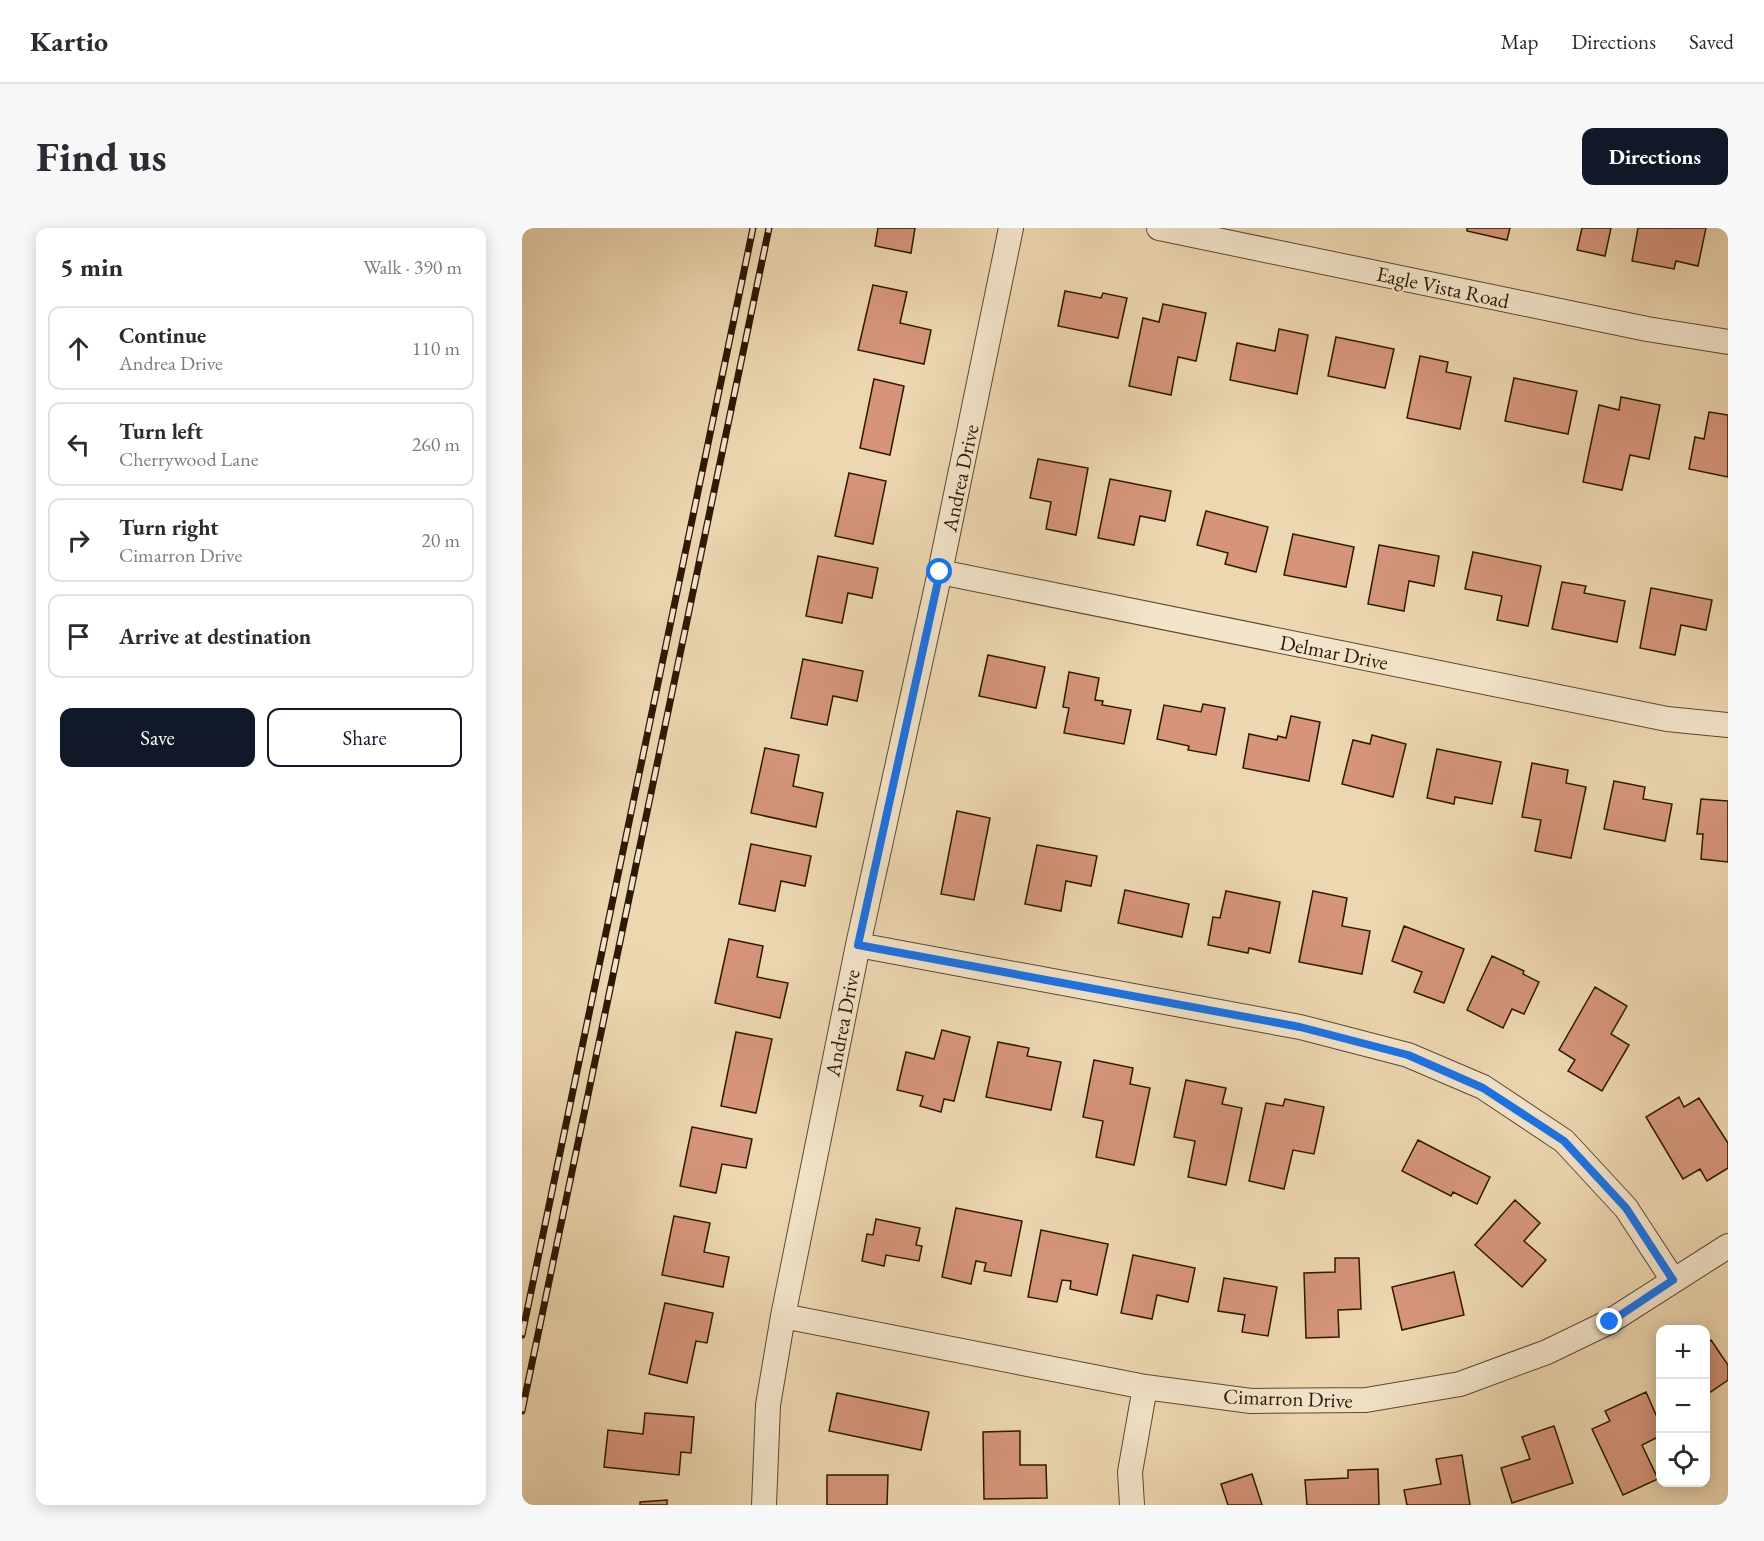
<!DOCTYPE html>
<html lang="en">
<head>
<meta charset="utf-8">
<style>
  :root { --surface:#fff; --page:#f7f7f7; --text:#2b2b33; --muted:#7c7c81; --line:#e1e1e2; --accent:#111827 }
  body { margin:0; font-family:"EB Garamond",serif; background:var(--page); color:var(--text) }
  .controls { position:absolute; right:18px; bottom:18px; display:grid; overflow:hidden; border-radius:12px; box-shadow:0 3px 15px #0003 }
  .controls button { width:54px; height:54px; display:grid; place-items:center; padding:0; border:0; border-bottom:2px solid var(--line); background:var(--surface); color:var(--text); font:30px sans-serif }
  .stop { position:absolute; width:18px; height:18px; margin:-14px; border:4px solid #1a73e8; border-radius:50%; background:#fff }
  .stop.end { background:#1a73e8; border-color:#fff; box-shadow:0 2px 6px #0008 }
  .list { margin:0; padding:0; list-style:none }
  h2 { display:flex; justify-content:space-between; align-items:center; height:78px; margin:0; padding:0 24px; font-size:26px }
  h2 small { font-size:20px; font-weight:400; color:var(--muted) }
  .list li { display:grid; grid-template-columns:39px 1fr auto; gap:18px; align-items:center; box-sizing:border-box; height:84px; margin:0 12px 12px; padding:0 12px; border:2px solid var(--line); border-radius:12px }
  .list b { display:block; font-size:22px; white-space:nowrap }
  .list p { margin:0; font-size:20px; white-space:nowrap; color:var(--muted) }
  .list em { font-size:20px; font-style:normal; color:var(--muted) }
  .actions { display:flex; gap:12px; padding:18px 24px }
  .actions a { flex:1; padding:14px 0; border:2px solid var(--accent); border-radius:12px; text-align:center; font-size:21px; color:var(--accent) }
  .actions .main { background:var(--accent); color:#fff }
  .icon { flex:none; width:33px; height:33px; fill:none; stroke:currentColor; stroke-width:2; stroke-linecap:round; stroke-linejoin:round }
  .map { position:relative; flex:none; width:1206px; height:1277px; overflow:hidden; border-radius:12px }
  header { display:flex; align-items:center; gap:36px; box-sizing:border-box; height:84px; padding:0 30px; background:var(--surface); border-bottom:2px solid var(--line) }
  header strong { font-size:28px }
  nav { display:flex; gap:33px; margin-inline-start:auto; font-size:21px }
  .intro { display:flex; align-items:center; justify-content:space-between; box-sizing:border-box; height:144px; padding:0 36px }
  h1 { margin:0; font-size:42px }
  .button { padding:15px 27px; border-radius:12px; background:var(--accent); color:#fff; font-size:21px; font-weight:700 }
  main { display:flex; gap:36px; padding:0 36px }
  aside { flex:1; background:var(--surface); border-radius:12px; box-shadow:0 3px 15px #0003 }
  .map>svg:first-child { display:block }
  .building { fill:#d6957b; stroke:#2d1802; stroke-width:1.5 }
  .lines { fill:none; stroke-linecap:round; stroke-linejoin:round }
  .minor-casing { stroke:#5d482e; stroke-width:26 }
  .minor { stroke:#f3e5cc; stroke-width:24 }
  .rail-casing { stroke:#2d1802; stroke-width:7 }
  .rail { stroke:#f3e5cc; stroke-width:4.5; stroke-dasharray:14; stroke-linecap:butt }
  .route { stroke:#1a73e8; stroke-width:8 }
  .labels { text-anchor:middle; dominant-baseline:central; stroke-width:4.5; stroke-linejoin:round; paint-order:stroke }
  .street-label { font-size:21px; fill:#2d1802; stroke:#f3e5cc }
</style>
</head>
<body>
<header>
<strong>Kartio</strong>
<nav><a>Map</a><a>Directions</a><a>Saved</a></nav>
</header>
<div class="intro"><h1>Find us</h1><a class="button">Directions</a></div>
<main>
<aside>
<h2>5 min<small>Walk · 390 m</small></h2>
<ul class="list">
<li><svg class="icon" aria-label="ahead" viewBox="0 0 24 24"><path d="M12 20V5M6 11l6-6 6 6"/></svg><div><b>Continue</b><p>Andrea Drive</p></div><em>110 m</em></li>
<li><svg class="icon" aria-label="left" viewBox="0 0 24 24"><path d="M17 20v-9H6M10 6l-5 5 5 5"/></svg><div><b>Turn left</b><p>Cherrywood Lane</p></div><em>260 m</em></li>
<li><svg class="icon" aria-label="right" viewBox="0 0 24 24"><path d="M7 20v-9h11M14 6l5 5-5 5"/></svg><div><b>Turn right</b><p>Cimarron Drive</p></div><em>20 m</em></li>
<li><svg class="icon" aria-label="arrive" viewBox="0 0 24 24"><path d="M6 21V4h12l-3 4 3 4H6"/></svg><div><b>Arrive at destination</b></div></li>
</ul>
<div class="actions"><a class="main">Save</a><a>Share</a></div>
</aside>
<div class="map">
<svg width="1206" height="1277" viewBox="0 0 1206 1277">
  <rect width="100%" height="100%" fill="#edd7b1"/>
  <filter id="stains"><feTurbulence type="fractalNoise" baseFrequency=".00333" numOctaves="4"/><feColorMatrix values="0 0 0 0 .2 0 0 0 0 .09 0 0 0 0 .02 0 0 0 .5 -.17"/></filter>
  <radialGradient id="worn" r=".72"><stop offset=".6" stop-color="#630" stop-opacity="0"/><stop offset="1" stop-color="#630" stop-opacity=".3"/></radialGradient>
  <path class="building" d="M356,0h37l-4,25 -36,-7z
    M945,0h43l-3,12 -40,-9z
    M1060,0h29l-6,28 -28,-6z
    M1116,0h68l-8,38 -22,-5 -2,8 -42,-8z
    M351,57l34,7 -7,31 31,7 -7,34 -66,-14z
    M543,63l36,7 2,-5 24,5 -9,40 -60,-12z
    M641,76l43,9 -10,48 -18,-4 -7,38 -42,-9 14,-68 16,4z
    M757,101l29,6 -11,59 -67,-14 7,-37 38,8z
    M814,109l58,12 -9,39 -57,-12z
    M898,128l28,6 -2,10 25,5 -11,52 -53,-11z
    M992,150l63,13 -9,43 -63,-13z
    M352,151l30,7 -14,69 -30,-7z
    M1099,169l39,8 -11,54 -19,-4 -8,35 -39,-8 16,-77 20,5z
    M1187,184l19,3v62l-39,-8 6,-32 9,2z
    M516,231l50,9 -12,67 -30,-6 5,-27 -21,-4z
    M327,245l37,8 -13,63 -38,-8z
    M588,251l61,12 -6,30 -25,-5 -6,29 -36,-7z
    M684,283l62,16 -12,45 -31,-8 3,-11 -31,-8z
    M771,306l61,13 -8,40 -62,-12z
    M857,317l60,11 -5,30 -25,-5 -5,30 -36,-7z
    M951,324l68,14 -13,60 -31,-6 5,-24 -37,-7z
    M296,328l60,12 -6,30 -24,-5 -6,30 -36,-7z
    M1040,354l24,4 -2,7 41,8 -8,41 -65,-13z
    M1129,360l61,12 -6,30 -25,-5 -6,30 -35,-7z
    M466,427l57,12 -9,41 -57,-12z
    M281,431l60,12 -6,30 -24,-5 -6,29 -36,-7z
    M547,444l30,6 -4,22 8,1 -1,4 29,5 -7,34 -60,-11 5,-25 -6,-1z
    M681,476l22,4 -9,47 -28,-5 1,-4 -32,-7 7,-34 37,7z
    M769,488l29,6 -11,59 -66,-13 6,-34 28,6 1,-4 8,2z
    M850,507l34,9 -13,53 -51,-13 11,-44 17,4z
    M243,520l34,7 -6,31 30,7 -7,34 -65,-14z
    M915,521l64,13 -9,42 -37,-7 -1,7 -27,-6z
    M1010,535l36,7 -2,13 20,4 -15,71 -36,-7 6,-31 -19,-3z
    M1092,553l31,6 -2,12 29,5 -7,37 -61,-12z
    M1179,571l27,2v61l-27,-3 2,-25h-6z
    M435,583l33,7 -16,82 -33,-6z
    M229,616l60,12 -6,30 -24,-5 -6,30 -36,-7z
    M515,617l60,11 -6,30 -25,-5 -5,30 -36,-7z
    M603,662l64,14 -7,33 -64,-14z
    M704,663l54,11 -10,51 -21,-5 -1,5 -40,-8 5,-28 7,1z
    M791,663l34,7 -5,28 28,5 -8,43 -63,-12z
    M882,698l60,23 -20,54 -30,-11 8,-20 -30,-11z
    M207,711l34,7 -6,31 31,6 -8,35 -65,-15z
    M970,728l32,15 -1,3 16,8 -15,32 -12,-5 -9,19 -36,-18z
    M1073,759l32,19 -16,28 18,11 -27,46 -34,-20 7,-11 -16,-10z
    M420,802l28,7 -16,64 -10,-2 -3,13 -21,-6 3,-10 -26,-6 9,-38 28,7z
    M214,804l36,7 -16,74 -35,-7z
    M476,814l31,6 -2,8 34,6 -10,48 -65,-13z
    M572,832l39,8 -3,16 20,4 -16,77 -38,-8 7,-36 -20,-4z
    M664,852l40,8 -4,16 20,4 -16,77 -38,-8 7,-36 -21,-4z
    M1157,869l5,10 15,-9 29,45v25l-21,13 -7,-12 -17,10 -37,-62z
    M763,871l39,8 -10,47 -21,-4 -9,39 -35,-8 17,-78 17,3z
    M170,899l60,12 -6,29 -24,-4 -6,29 -36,-7z
    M896,912l72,37 -13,27 -24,-12 -2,4 -49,-25z
    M993,972l25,23 -16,18 22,19 -24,27 -47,-42z
    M434,980l66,13 -11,55 -27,-5 2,-8 -10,-2 -5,23 -29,-7z
    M152,988l36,7 -6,29 25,5 -6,30 -61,-12z
    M354,991l44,9 -4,17 6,1 -3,15 -33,-6 -2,11 -22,-5 5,-27 6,1z
    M519,1002l67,14 -11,51 -27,-6 1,-8 -9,-1 -5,22 -29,-5z
    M611,1027l62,13 -7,34 -31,-7 -5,24 -31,-6z
    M813,1030h24l2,51 -23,1 1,27 -33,1 -2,-65 31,-1z
    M932,1044l10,43 -62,15 -10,-43z
    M702,1050l53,9 -9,49 -26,-4 3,-17 -27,-4z
    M143,1075l48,10 -6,30 -11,-2 -9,42 -38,-9z
    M1189,1112l17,25v15l-22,15v-51z
    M1124,1164l14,32v12l-18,9 16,34 -35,16 -31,-66 18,-8 -5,-10z
    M315,1165l92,19 -8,38 -92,-19z
    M123,1185l49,4 -3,36 -10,-1 -2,23 -75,-8 4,-37 35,4z
    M1032,1198l19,57 -61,20 -11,-35 29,-9 -8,-22z
    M498,1203v34h26l1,33 -63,1 -1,-67z
    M940,1227l8,50h-63l-3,-15 37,-6 -5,-25z
    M856,1241l1,36h-72l-2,-25 43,-2v-8z
    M730,1246l10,31h-34l-7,-21z
    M305,1247h61l-1,30h-60z
    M145,1272v5h-27v-3z"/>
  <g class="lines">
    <defs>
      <path id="minor" d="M637,0l488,101 81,13
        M418,344l727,147 61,6
        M336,717l442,82 108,28 75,32 81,54 62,67 47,72
        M261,1088l362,71 106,14 115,-1 94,-16 87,-32 62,-30 119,-76
        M242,1277l4,-100 15,-89 75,-371 82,-373 71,-344
        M610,1277l-2,-33 15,-85"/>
    </defs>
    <use href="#minor" class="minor-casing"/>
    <use href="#minor" class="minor"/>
    <defs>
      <path id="rail" d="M0,1107l231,-1107
        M0,1183l247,-1183"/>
    </defs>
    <use href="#rail" class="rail-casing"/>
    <use href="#rail" class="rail"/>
  </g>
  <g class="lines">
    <path class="route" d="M418,344l-82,373 442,82 108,28 75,33 81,53 62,67 47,72 -63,42"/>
  </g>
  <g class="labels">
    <g class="street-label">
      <text transform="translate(921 59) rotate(12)">Eagle Vista Road</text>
      <text transform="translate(438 250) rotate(-78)">Andrea Drive</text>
      <text transform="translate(812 424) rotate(11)">Delmar Drive</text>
      <text transform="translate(320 795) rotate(-79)">Andrea Drive</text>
      <text transform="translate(766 1170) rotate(2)">Cimarron Drive</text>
    </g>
  </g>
  <rect width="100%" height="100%" filter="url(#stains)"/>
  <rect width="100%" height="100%" fill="url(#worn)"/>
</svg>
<div class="controls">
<button>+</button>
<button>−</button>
<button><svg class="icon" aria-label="locate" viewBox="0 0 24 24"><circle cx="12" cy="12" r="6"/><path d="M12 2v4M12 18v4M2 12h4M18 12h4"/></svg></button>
</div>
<div class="stop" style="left:418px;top:344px"></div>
<div class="stop end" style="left:1088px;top:1094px"></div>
</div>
</main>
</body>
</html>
